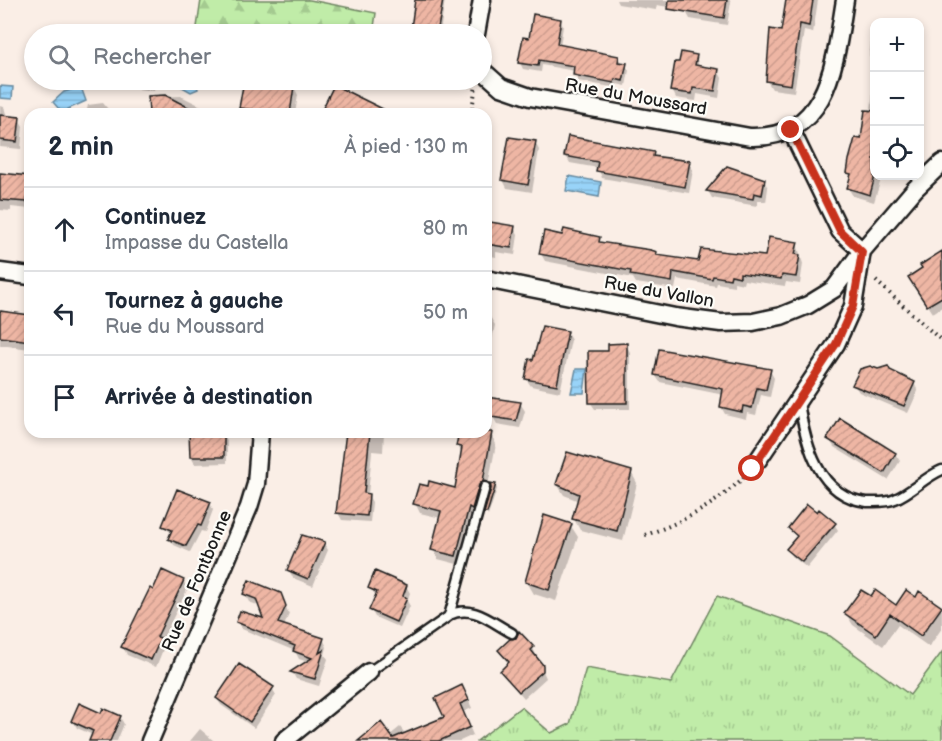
<!DOCTYPE html>
<html lang="fr">
<head>
<meta charset="utf-8">
<style>
  :root { --surface:#fff; --page:#f2f2f3; --text:#1f2937; --muted:#747a83; --line:#e0e1e3 }
  body { margin:0; font-family:"Balsamiq Sans",sans-serif; background:var(--page); color:var(--text) }
  .controls { position:absolute; right:18px; top:18px; display:grid; overflow:hidden; border-radius:12px; box-shadow:0 3px 9px #0003 }
  .controls button { width:54px; height:54px; display:grid; place-items:center; padding:0; border:0; border-bottom:2px solid var(--line); background:var(--surface); color:var(--text); font:30px sans-serif }
  .stop { position:absolute; width:18px; height:18px; margin:-14px; border:4px solid #c8321e; border-radius:50%; background:#fff }
  .stop.end { background:#c8321e; border-color:#fff; box-shadow:0 2px 6px #0008 }
  .list { margin:0; padding:0; list-style:none }
  h2 { display:flex; justify-content:space-between; align-items:center; height:78px; margin:0; padding:0 24px; font-size:26px }
  h2 small { font-size:20px; font-weight:400; color:var(--muted) }
  .list li { display:grid; grid-template-columns:39px 1fr auto; gap:18px; align-items:center; box-sizing:border-box; height:84px; padding:0 24px; border-top:2px solid var(--line) }
  .list b { display:block; font-size:22px; white-space:nowrap }
  .list p { margin:0; font-size:20px; white-space:nowrap; color:var(--muted) }
  .list em { font-size:20px; font-style:normal; color:var(--muted) }
  .icon { flex:none; width:33px; height:33px; fill:none; stroke:currentColor; stroke-width:2; stroke-linecap:round; stroke-linejoin:round }
  .map { position:relative; flex:none; width:942px; height:741px; overflow:hidden }
  .search { position:absolute; background:var(--surface); box-shadow:0 3px 9px #0003; left:24px; top:24px; width:468px; height:66px; display:flex; align-items:center; gap:15px; box-sizing:border-box; padding:0 21px; border-radius:33px; color:var(--muted); font-size:22px }
  .panel { position:absolute; background:var(--surface); box-shadow:0 3px 9px #0003; left:24px; top:108px; width:468px; height:330px; border-radius:18px }
  .map>svg:first-child { display:block }
  .grass { fill:url(#grass-tufts); stroke:#6e8462; stroke-width:1.5 }
  .forest { fill:url(#forest-firs); stroke:#6e8462; stroke-width:1.5 }
  .water { fill:url(#water-rules); stroke:#668aa0; stroke-width:1.5 }
  .shadow { fill:#0003 }
  .building { fill:url(#building-hatch); stroke:#1c1c1c; stroke-width:1.5 }
  .lines { fill:none; stroke-linecap:round; stroke-linejoin:round }
  .service-casing { stroke:#1c1c1c; stroke-width:13 }
  .minor-casing { stroke:#1c1c1c; stroke-width:21 }
  .path { stroke:#1c1c1c; stroke-width:4; stroke-dasharray:1.5 4.5; stroke-linecap:butt }
  .service { stroke:#fdfcf7; stroke-width:8 }
  .minor { stroke:#fdfcf7; stroke-width:16 }
  .route { stroke:#c8321e; stroke-width:8 }
  .labels { text-anchor:middle; dominant-baseline:central; stroke-width:4.5; stroke-linejoin:round; paint-order:stroke }
  .street-label { font-size:18px; fill:#1c1c1c; stroke:#fdfcf7 }
</style>
</head>
<body>
<div class="map">
<svg width="942" height="741" viewBox="0 0 942 741">
  <defs>
    <pattern id="grass-tufts" width="24" height="20" patternUnits="userSpaceOnUse" patternTransform="scale(1.5)"><rect width="24" height="20" fill="#c0eca8"/><path d="M3 7l-1-3M5 7V3M7 7l1-3M15 17l-1-3M17 17v-4M19 17l1-3" fill="none" stroke="#a4ca90"/></pattern>
    <pattern id="forest-firs" width="22" height="20" patternUnits="userSpaceOnUse" patternTransform="scale(1.5)"><rect width="22" height="20" fill="#c0eca8"/><path d="M5 1l3.5 6h-7zM16 11l3.5 6h-7z" fill="#a4ca90"/></pattern>
    <pattern id="water-rules" width="6" height="5" patternUnits="userSpaceOnUse" patternTransform="scale(1.5)"><rect width="6" height="5" fill="#98d3f8"/><path d="M0 2.5h6" fill="none" stroke="#82b5d4"/></pattern>
    <pattern id="building-hatch" width="6" height="6" patternUnits="userSpaceOnUse" patternTransform="scale(1.5)"><rect width="6" height="6" fill="#eeb6a4"/><path d="M-1 1l2-2M0 6l6-6M5 7l2-2" fill="none" stroke="#cc9c8d"/></pattern>
  </defs>
  <rect width="100%" height="100%" fill="#faeee6"/>
  <filter id="ink" filterUnits="userSpaceOnUse"><feTurbulence type="fractalNoise" baseFrequency=".0167" numOctaves="2"/><feDisplacementMap in="SourceGraphic" scale="12" xChannelSelector="R" yChannelSelector="G"/><feConvolveMatrix kernelMatrix="1 2 1 2 8 2 1 2 1" color-interpolation-filters="sRGB"/></filter>
  <g filter="url(#ink)">
    <path class="grass" d="M717,596l113,40 80,59 32,-43v89h-465l44,-34 30,26 19,-9 16,-56 85,15z"/>
    <path class="forest" d="M201,0h109l66,13 -3,21h-177z"/>
    <path class="water" d="M170,80l26,1 2,8 -7,3z
      M0,86l13,1 -1,12 -12,-1z
      M81,87l5,14 -18,8 1,5h-11l-2,-2 3,-3 -6,-7 11,-10z
      M569,176l32,6 -2,15 -33,-6z
      M576,369h11l-3,24h-13z"/>
    <path class="shadow" d="M416,0h29l-4,26 3,8h-29l-3,-6z
      M616,0h114l1,2 -4,23 -37,-6 -5,-9 -28,-5 -1,5 -38,-6z
      M787,0h31l-5,33 -9,-2 -10,61 -22,-3 -5,-8 16,-49z
      M560,20l3,6 -3,20 58,11 11,13 -3,16 -9,-2v4l-39,-7 -3,-10 -33,-6 -1,7 -18,-3 -3,-6 10,-23z
      M874,22h4h-4v41l-5,-7z
      M696,56l3,11 19,3 4,8 -3,20 -22,-4 -1,7 -20,-3 -4,-8z
      M133,80h23l-2,11 -16,-2z
      M245,80l49,7 4,8 -3,19h-51l-3,-6z
      M874,82v53l-6,-1 -4,-7 3,-18h4z
      M181,96l20,10 3,8h-54v-17z
      M103,103l9,11h-26l2,-9z
      M0,106l4,1 3,10 12,2 4,7 -2,23 -21,-2z
      M535,142l4,8 -7,42 -25,-4 -4,-8z
      M854,152l20,6v18h8l-8,26 -21,-6 -5,-8 3,-11 -3,-5z
      M653,154l2,4 34,4 4,8 -4,23 -87,-15 -4,-10 -28,-5 -4,-7z
      M727,167l37,13 4,8 -2,14 -8,-2 -1,6 -45,-8 -4,-7z
      M0,175l29,3 1,31 -19,-2v4l-11,-1z
      M486,227h28l4,8 -3,20 -19,-3v5l-10,-2z
      M564,237l35,2 2,5 55,9 2,4 42,6 67,-5 30,-14 6,20 -3,20 -14,-2 -1,4 -41,-6 -1,4 -9,-2v4l-17,-3 -1,3 -39,-7 -2,10 -39,-6 -3,-5 -88,-17 -4,-7z
      M942,252v55l-9,6 -18,-28z
      M0,310l30,6v33l-30,-4z
      M486,316l4,1 5,8 -9,42z
      M567,333l4,7 -11,52 -29,-6 -5,-7 8,-17z
      M626,345l4,7v57h-35l-5,-7 19,-50z
      M881,370l33,13 4,8 -10,22 -49,-21 -5,-7z
      M770,371l4,7 -4,19 -9,-2 -5,20 -9,-2 -1,6 -21,-5 -4,-7 3,-12 -64,-13 -5,-7z
      M520,403l5,8 -5,17 -23,-4 -4,-7z
      M191,432l32,1 4,7v23l-32,1 -4,-7z
      M356,432h28l-1,20 -11,-1 -4,44 4,7 -2,20 -28,-2 -4,-7z
      M460,432l31,2 5,10 -9,47 -26,74 -23,-6 -5,-10 8,-31 -21,-5 -5,-10 41,-14 7,-35 -6,-9z
      M829,439l66,15 5,7 -12,19 -54,-33z
      M631,472l6,11 -14,58 -43,-11 -6,-11 5,-18 -15,-6 -7,-11z
      M495,485l2,4 -9,27 -2,-4z
      M210,503l3,7 -8,22 -4,-1 -11,21 -16,-7 -4,-7 2,-4 -8,-8z
      M834,524l4,6 -31,38 -15,-12 -4,-7 9,-11 -8,-10z
      M571,526l7,11 -22,64 -22,-7 -7,-12z
      M324,543l4,7 -15,36 -20,-8 -4,-8z
      M183,581l5,7 -27,54 3,5 -8,20 -29,-12 -4,-8 31,-56z
      M406,586l4,7 -3,8 3,5 -10,22 -25,-11 -4,-7 6,-13 -7,-9z
      M245,594l39,9 5,11 -5,12 39,13 4,8 -2,8 3,4 -9,27 -23,-7 -4,-7 16,-10 -9,-3 -4,-8 -53,-22 -4,-8 28,-1 -6,-14 -11,-4z
      M916,599l26,11v18l-13,19 -31,-22 -15,21 -30,-21 -7,-11 50,-6z
      M533,648l13,30 -22,20 -23,-27 9,-8 -10,-13z
      M272,688l4,7 -22,33 -33,-23 -4,-6z
      M466,695l6,13 -9,4 10,23 -13,6h-98l27,-5 11,-9 6,8 40,-17z
      M102,715l18,2 4,7 -7,17h-27l3,-6 -16,-7 -4,-7z
      M200,729l14,12h-24z"/>
    <path class="building" d="M415,0h28l-6,34h-24l1,-5 -3,-1z
      M669,0h58l-3,18 -56,-9z
      M786,0h27l-4,26 -9,-2 -9,61 -25,-4 4,-52 11,2z
      M533,14l28,5 -4,25 62,12 -1,6 9,1 -4,18 -8,-2 -1,4 -41,-8 1,-9 -35,-6 -1,6 -20,-3 5,-26 6,1z
      M681,52l16,3 -2,10 24,4 -4,22 -22,-3 -1,6 -22,-3 5,-29h4z
      M244,80l50,6 -4,28 -51,-6z
      M334,85l59,29h-62l-9,-4z
      M165,95l36,19h-52l-1,-18z
      M865,110l9,1v69l-4,15 -23,-7 4,-14 -4,-1 2,-13 6,-22 6,1z
      M0,115l20,2 -3,25 -17,-2z
      M568,136l86,16 -1,4 37,5 -5,26 -89,-16 2,-9 -34,-6z
      M509,137l27,4 -8,44 -27,-5z
      M727,166l38,13 -3,16 -8,-2 -1,6 -47,-8z
      M0,173l30,3 -3,26 -27,-2z
      M490,222l25,4 -4,22 -25,-4v-19l3,1z
      M564,229l36,8 -1,5 52,8 6,2 -1,3 42,6 3,-12 64,7 4,-19 29,5 -3,12 5,1 -4,22 -14,-2 -1,4 -41,-6v4l-9,-2 -1,4 -17,-3 -1,3 -39,-7 -1,10 -42,-7 1,-4 -92,-17 5,-23 18,4z
      M942,251v46l-15,9 -19,-29 14,-9 -2,-3z
      M0,311l30,4v26l-30,-4z
      M542,326l26,5 -11,54 -32,-6 4,-20 4,1z
      M627,343v60h-38l-1,-52h20v-7z
      M659,349l112,20 -5,21 -9,-2 -5,20 -9,-2 -1,6 -22,-5 3,-18 -69,-14z
      M870,366l8,3 10,-3 2,4 25,12 -11,24 -52,-21 8,-16z
      M486,397l35,5 -5,19 -30,-5z
      M840,418l56,35 -12,20 -57,-34z
      M189,432h35v25h-34z
      M346,432h24l-6,61 5,1 -2,22 -31,-3z
      M459,432h33l-9,49 -4,4 -7,24 -3,-2 -13,49 -25,-6 10,-39 -28,-7 6,-20 9,2 1,-5 26,7 7,-41 -6,-1z
      M567,452l65,19 -15,60 -45,-12 7,-25 -23,-10z
      M490,483l6,1 -9,29h-3l7,-24z
      M177,489l34,13 -10,24 -3,-1 -12,21 -18,-7 4,-9 -10,-4z
      M807,504l10,8 2,-3 17,14 -34,39 -16,-13 11,-13 -9,-8z
      M544,515l28,9 -23,66 -24,-8z
      M302,535l23,7 -17,37 -21,-9z
      M162,570l22,10 -27,57 4,1 -10,22 -30,-13 29,-59 3,2z
      M375,571l32,14 -4,11 4,2 -11,24 -27,-12 8,-18 -9,-4z
      M249,580l32,13 5,13 -8,17 46,15 -5,15 5,-3 -9,29 -25,-7 22,-14 -19,-7 2,-5 -59,-24 4,-11 23,7 -7,-19 -13,-5z
      M861,590l10,6 4,-6 21,15 10,-15 10,7 3,-6 23,16 -21,29 -31,-22 -14,21 -32,-22z
      M519,631l15,16 -3,3 12,15v6l-24,21 -19,-21 9,-9 -11,-12 12,-11 6,-1z
      M239,664l35,23 -24,35 -34,-24z
      M462,685l7,15 -9,4 10,23 -31,14h-81l23,-19 12,16 51,-21 -9,-19z
      M79,703l22,10 2,-5 18,8 -11,25h-21l4,-10 -22,-10z"/>
    <g class="lines">
      <defs>
        <path id="service" d="M799,402c6,41 19,95 68,100 9,0 20,1 28,-3 17,-7 30,-22 47,-29
          M449,615c24,-11 42,7 63,18
          M369,672l80,-56 36,-129"/>
        <path id="minor" d="M476,34l6,-34
          M482,70l19,17 29,10 220,40c80,2 85,-77 95,-137
          M0,272l30,4
          M486,279l189,38 46,6 32,-1 28,-6 27,-11 26,-16 28,-38 53,-62 27,-26
          M758,460l78,-116 17,-38 9,-55 -22,-20 -49,-101
          M150,741l99,-234 7,-23 4,-52
          M284,741l85,-69"/>
      </defs>
      <use href="#service" class="service-casing"/>
      <use href="#minor" class="minor-casing"/>
      <path class="path" d="M471,114l5,-28
        M876,281l66,60
        M645,535c39,-13 74,-32 103,-62"/>
      <use href="#service" class="service"/>
      <use href="#minor" class="minor"/>
    </g>
  </g>
  <g class="lines" filter="url(#ink)">
    <path class="route" d="M752,469l84,-125 17,-38 9,-54 -22,-21 -49,-101"/>
  </g>
  <g class="labels">
    <g class="street-label">
      <text transform="translate(636 97) rotate(10)">Rue du Moussard</text>
      <text transform="translate(659 292) rotate(10)">Rue du Vallon</text>
      <text transform="translate(197 581) rotate(-67)">Rue de Fontbonne</text>
    </g>
  </g>
</svg>
<div class="controls">
<button>+</button>
<button>−</button>
<button><svg class="icon" aria-label="locate" viewBox="0 0 24 24"><circle cx="12" cy="12" r="6"/><path d="M12 2v4M12 18v4M2 12h4M18 12h4"/></svg></button>
</div>
<div class="stop" style="left:752px;top:469px"></div>
<div class="stop end" style="left:791px;top:130px"></div>
<div class="search"><svg class="icon" aria-label="search" viewBox="0 0 24 24"><circle cx="10" cy="10" r="6"/><path d="M15 15l6 6"/></svg>Rechercher</div>
<section class="panel">
<h2>2 min<small>À pied · 130 m</small></h2>
<ul class="list">
<li><svg class="icon" aria-label="ahead" viewBox="0 0 24 24"><path d="M12 20V5M6 11l6-6 6 6"/></svg><div><b>Continuez</b><p>Impasse du Castella</p></div><em>80 m</em></li>
<li><svg class="icon" aria-label="left" viewBox="0 0 24 24"><path d="M17 20v-9H6M10 6l-5 5 5 5"/></svg><div><b>Tournez à gauche</b><p>Rue du Moussard</p></div><em>50 m</em></li>
<li><svg class="icon" aria-label="arrive" viewBox="0 0 24 24"><path d="M6 21V4h12l-3 4 3 4H6"/></svg><div><b>Arrivée à destination</b></div></li>
</ul>
</section>
</div>
</body>
</html>
